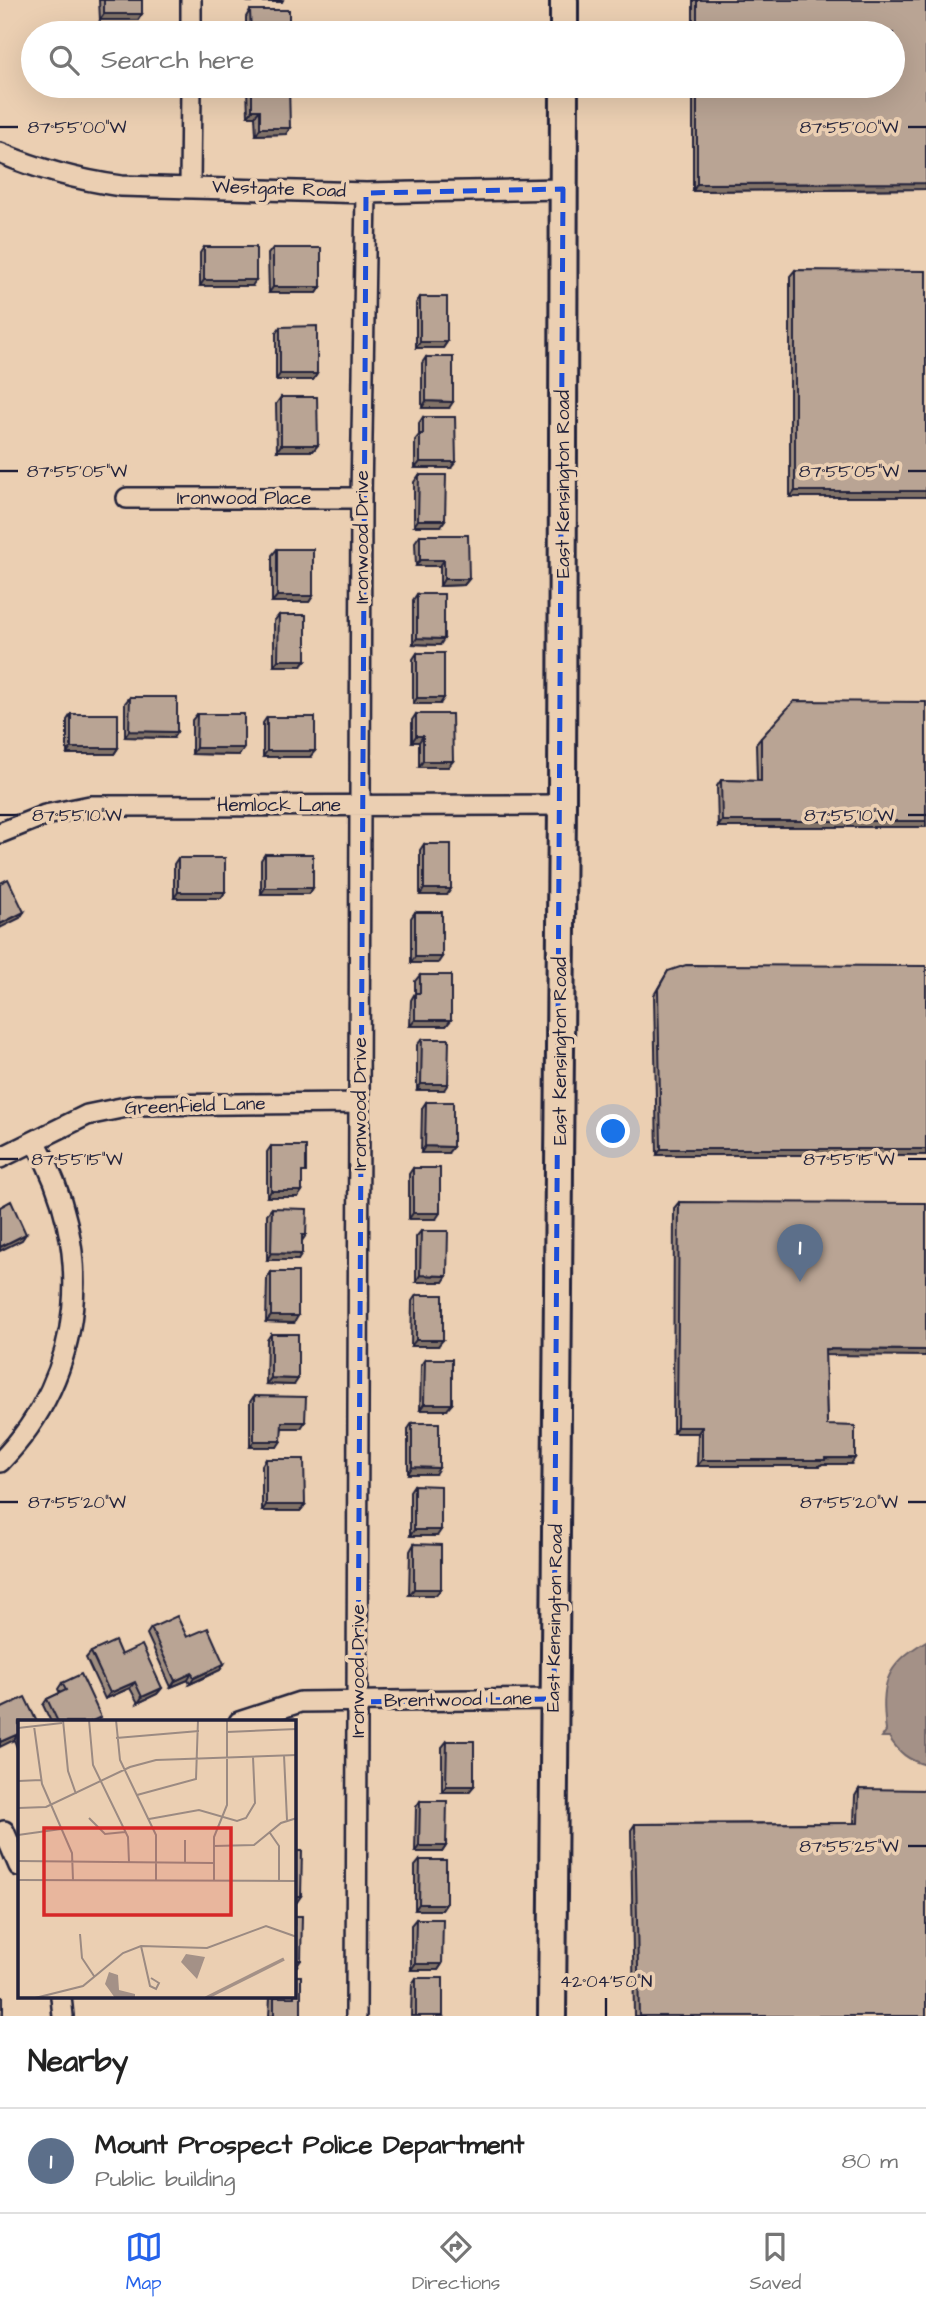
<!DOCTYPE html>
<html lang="en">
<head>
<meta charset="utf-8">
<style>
  :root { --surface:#fff; --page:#f6f6f6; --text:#222; --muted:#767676; --line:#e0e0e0; --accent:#2563eb }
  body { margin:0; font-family:"Architects Daughter",sans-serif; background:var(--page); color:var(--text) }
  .you { position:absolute; left:614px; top:1132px; width:24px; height:24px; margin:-18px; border:5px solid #fff; border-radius:50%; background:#1a73e8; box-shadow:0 0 0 10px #1a73e833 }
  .badge { display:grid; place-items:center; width:46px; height:46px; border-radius:50%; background:var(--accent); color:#fff; font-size:23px; font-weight:700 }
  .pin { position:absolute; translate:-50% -58px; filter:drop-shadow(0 2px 4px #0008) }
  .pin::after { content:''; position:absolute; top:37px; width:24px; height:21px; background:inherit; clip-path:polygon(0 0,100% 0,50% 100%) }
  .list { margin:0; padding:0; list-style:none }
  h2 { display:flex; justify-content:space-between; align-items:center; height:91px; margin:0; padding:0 28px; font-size:30px }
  h2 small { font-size:23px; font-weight:400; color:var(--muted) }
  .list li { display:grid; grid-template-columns:46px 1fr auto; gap:21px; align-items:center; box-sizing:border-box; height:105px; padding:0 28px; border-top:2px solid var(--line) }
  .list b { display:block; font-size:26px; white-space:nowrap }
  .list p { margin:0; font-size:23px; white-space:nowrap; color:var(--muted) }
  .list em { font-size:23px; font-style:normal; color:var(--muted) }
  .icon { flex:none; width:38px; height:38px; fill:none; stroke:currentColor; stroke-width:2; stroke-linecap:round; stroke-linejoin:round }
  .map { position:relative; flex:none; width:926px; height:2016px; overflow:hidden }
  .search { position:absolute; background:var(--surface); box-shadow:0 7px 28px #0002; left:21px; right:21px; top:21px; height:77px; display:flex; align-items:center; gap:18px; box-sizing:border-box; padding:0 24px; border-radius:38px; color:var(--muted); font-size:26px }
  .sheet { height:196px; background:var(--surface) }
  nav { display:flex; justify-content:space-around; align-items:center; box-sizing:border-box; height:98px; border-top:2px solid var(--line); background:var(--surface); font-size:19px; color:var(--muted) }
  nav a { display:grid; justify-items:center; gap:4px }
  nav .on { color:var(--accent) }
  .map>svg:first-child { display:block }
  .water { fill:#a49187; stroke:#706569; stroke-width:2 }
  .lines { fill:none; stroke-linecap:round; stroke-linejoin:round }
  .street-casing { stroke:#22223b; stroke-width:24 }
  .secondary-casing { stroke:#22223b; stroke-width:32 }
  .street { stroke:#ebcfb2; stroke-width:19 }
  .secondary { stroke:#ebcfb2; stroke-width:26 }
  .wall { fill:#9f8d7f; stroke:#22223b; stroke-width:2 }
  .shaded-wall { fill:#827368; stroke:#22223b; stroke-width:2 }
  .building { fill:#b9a494; stroke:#22223b; stroke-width:2 }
  .marked { fill:none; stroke:#1d4ed8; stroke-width:5; stroke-dasharray:14 9; stroke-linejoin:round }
  .ticks { fill:none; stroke:#22223b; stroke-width:2.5 }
  .labels { text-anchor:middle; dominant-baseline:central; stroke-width:7; stroke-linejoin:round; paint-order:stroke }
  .street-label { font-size:19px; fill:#22223b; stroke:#ebcfb2 }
  .inset-river { fill:none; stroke:#a49187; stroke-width:3.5 }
  .inset-road { fill:none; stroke:#9b8a82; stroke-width:2 }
  .view { fill:#d62828; fill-opacity:0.15; stroke:#d62828; stroke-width:3.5 }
  .inset-edge { fill:none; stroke:#22223b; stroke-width:3.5 }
  .ticks-label { font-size:18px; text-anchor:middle; fill:#22223b; stroke:#ebcfb2; stroke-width:7; stroke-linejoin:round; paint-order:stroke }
</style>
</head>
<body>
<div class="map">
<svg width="926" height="2016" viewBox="0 0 926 2016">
  <rect width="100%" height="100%" fill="#ebcfb2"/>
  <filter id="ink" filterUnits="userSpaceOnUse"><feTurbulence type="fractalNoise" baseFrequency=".0143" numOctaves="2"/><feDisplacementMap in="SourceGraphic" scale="14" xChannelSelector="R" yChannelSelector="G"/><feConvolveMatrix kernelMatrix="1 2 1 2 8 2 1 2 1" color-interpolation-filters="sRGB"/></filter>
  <g filter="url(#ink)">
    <path class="water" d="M926,1641v124c-18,-5 -27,-12 -37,-28h-7l4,-6c-5,-46 -2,-66 40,-90z"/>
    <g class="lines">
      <defs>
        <path id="street" d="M191,33v-33
          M0,153c40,17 78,27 121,33l245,7 197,-4
          M190,186l1,-100
          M127,498h234
          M0,833l45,-18 45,-9 472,-1
          M0,1158l87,-43 49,-10 223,-2
          M0,1462c87,-89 95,-215 35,-321
          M239,1722l61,-20 254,-3
          M4,1831l15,35
          M61,1997l2,19
          M356,2016l5,-1518 5,-305"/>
        <path id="secondary" d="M564,33v-33
          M552,2016l10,-1211 2,-719"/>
      </defs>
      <use href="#street" class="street-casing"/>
      <use href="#secondary" class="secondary-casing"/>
      <use href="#street" class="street"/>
      <use href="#secondary" class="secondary"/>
    </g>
    <path class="wall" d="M99,0h43l-4,20h-38z
      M693,0h233v189l-233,2v-105h200v-53h-200z
      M250,10l39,23h-43v-16z
      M249,86h40l-3,48 -30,1 -1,-19h-7l-1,-27z
      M204,247l48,39h-52v-33z
      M273,248l48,39 -4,6h-48l-1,-39z
      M795,270l131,227h-136v-221z
      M420,297l27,45 -4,6h-27v-45z
      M280,327l37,47 -4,6h-37v-47z
      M426,357l23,51h-27v-45z
      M281,397l37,48 -5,6h-36l-1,-47z
      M423,417l28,51h-36v-28l4,-5v-12z
      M419,475l22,51h-27v-44z
      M420,535l49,44 -5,6 -24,1v-20h-24l-1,-24z
      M277,549l36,47 -4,6h-37v-47z
      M417,594l23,51 -27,-1v-44z
      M279,615l22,51h-27v-45z
      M417,653l23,51h-27v-45z
      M130,697l43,41 -48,-1v-34z
      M926,702l-208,125 -1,-41 4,-6 36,1 -1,-37 5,-6z
      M71,714l47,34 -4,6h-47v-34z
      M197,714l47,34 -5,7 -47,-1v-34z
      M416,714l37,47 -5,6h-29v-25h-7v-22z
      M267,717l43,40h-47v-34z
      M424,844l23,51h-27v-45z
      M265,854l48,34 -4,6h-48v-34z
      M178,858l47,34 -4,6h-47v-34z
      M415,912l23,51h-27v-45z
      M668,971l258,184h-269l-3,-160z
      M420,975l31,45 -5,6h-36l1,-26 4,-7v-12z
      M422,1039l22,51h-27v-45z
      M426,1102l22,51h-27l1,-45z
      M271,1146l31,32 -4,19h-31v-45z
      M413,1168l23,51h-27v-45z
      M679,1202l146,153 2,70 24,39h-29l-2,2h-123l1,-33h-25l1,-225z
      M272,1208l34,27 -4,6 -4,19h-31v-46z
      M421,1231l22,51h-27v-45z
      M271,1272l23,51 -28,-1 1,-44z
      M416,1295l22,51h-27l1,-45z
      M271,1334l23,51 -28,-1 1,-44z
      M425,1359l22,51h-27l1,-45z
      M254,1396l47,32h-19l-5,19h-27v-45z
      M412,1423l23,51h-27v-45z
      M266,1459l39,46 -5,6h-38v-46z
      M414,1485l23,51h-27v-45z
      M414,1544l22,51h-27l1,-44z
      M151,1628l36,9 37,27 -4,6 -30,14 -2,-4 -17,7 -24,-53z
      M91,1652l30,3 41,33 -5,6 -19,9 -8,-15 -25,11 -19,-41z
      M62,1683l35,39h-46l-8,-17 4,-6 13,-6 -2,-4z
      M19,1722v30l-5,-12z
      M447,1741l22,51h-27v-45z
      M859,1789l67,227h-292l-3,-186 4,-6 219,-1 1,-27z
      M420,1801l26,45 -4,6h-27l1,-45z
      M420,1860l26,44 -4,6h-27v-44z
      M416,1919l26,45 -4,6h-27v-45z
      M416,1978l27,38h-32l1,-32z
      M270,1997h24l7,19h-32z"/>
    <path class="shaded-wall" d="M249,0h34l-1,2h-34z
      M104,14h38l-4,6h-38z
      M252,110h8l-5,6h-7z
      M260,128h30l-4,6 -30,1z
      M926,183v6l-233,2 4,-7z
      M204,280h52l-4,6h-52z
      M273,287h48l-4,6h-48z
      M420,342h27l-4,6h-27z
      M280,374h37l-4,6h-37z
      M426,401l27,1 -4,6h-27z
      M281,445h37l-5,6h-36z
      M420,462h36l-5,6h-36z
      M795,491h131v6h-136z
      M418,520h27l-4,6h-27z
      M420,560h24l-4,6h-24z
      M444,579h25l-5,6 -24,1z
      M277,596h36l-4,6h-37z
      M417,638l27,1 -4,6 -27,-1z
      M278,660h28l-5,6h-27z
      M417,698h27l-4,6h-27z
      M129,731l48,1 -4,6 -48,-1z
      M416,736h7l-4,6h-7z
      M71,748h47l-4,6h-47z
      M196,748h48l-5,7 -47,-1z
      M267,751h48l-5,6h-47z
      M423,761h30l-5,6h-29z
      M722,821h204v6h-208z
      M265,888h48l-4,6h-48z
      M424,889h27l-4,6h-27z
      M178,892h47l-4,6h-47z
      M24,912l-4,6 -20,10v-4z
      M415,957h27l-4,6h-27z
      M415,1020h36l-5,6h-36z
      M421,1084h27l-4,6h-27z
      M425,1146l28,1 -5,6h-27z
      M661,1149h265v6h-269z
      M271,1191h31l-4,6h-31z
      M413,1213h27l-4,6h-27z
      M26,1234l-4,6 -22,11v-4z
      M271,1253l31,1 -4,6h-31z
      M420,1275l27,1 -4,6h-27z
      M271,1316h27l-4,7 -28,-1z
      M416,1340h27l-5,6h-27z
      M825,1349l101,1v6l-105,-1z
      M271,1378l27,1 -4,6 -28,-1z
      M424,1404h28l-5,6h-27z
      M282,1422h23l-4,6h-24z
      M677,1427h25l-4,6h-25z
      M254,1441h27l-4,6h-27z
      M855,1458l-4,6h-29l-2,2h-123l5,-6z
      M412,1467l27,1 -4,6h-27z
      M266,1505h39l-5,6h-38z
      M414,1530h27l-4,6h-27z
      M414,1589h27l-5,6h-27z
      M224,1664l-4,6 -30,14 4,-6z
      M192,1673l-4,7 -17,7 4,-6z
      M135,1682l-5,6 -25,11 5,-6z
      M162,1688l-5,6 -19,9 4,-6z
      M18,1734l-4,6 -14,7v-5z
      M446,1786h28l-5,6h-27z
      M419,1846h27l-4,6h-27z
      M294,1896h7l-4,6h-3z
      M419,1904h27l-4,6h-27z
      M294,1960h7l-4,6h-3z
      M415,1964h27l-4,6h-27z"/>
    <path class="building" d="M104,0h38v14h-38z
      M697,0h229v183l-229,1v-98h196v-53h-196z
      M250,10h39v23h-38z
      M252,86h37l1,42h-30v-18h-8z
      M204,247h52v33h-52z
      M273,248h48v39h-48z
      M795,270l131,1v220h-131z
      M420,297h27v45h-27z
      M317,326v48h-37v-47z
      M426,357h27v45l-27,-1z
      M281,397h36l1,48h-37z
      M423,417h32l1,45h-36v-28h3z
      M419,475h27l-1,45h-27z
      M420,535h48l1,44h-25v-19h-24z
      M277,549h36v47h-36z
      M417,594h27v45l-27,-1z
      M279,615h27v45h-28z
      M417,653h27v45h-27z
      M130,697h47v35l-48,-1z
      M794,701l132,1v119h-204l-1,-41 40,1v-43z
      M71,714h47v34h-47z
      M197,714h47v34h-48z
      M416,714h36l1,47h-30v-25h-7z
      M267,717h48v34h-48z
      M424,844h27v45h-27z
      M265,854h48v34h-48z
      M178,858h47v34h-47z
      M8,879l16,33 -24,12v-41z
      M415,912h27v45h-27z
      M686,965l240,1v183h-265l-3,-160 10,-18z
      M420,975h31v45h-36v-27h5z
      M422,1039h27l-1,45h-27z
      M426,1102h27v45l-28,-1z
      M271,1146h35v26h-4v19h-31z
      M413,1168h27v45h-27z
      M11,1201l15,33 -26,13v-40z
      M679,1202l247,1v147l-101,-1 2,76 28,1v32h-30v2h-123v-33h-25z
      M272,1208l35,1 -1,26h-4v19l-31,-1z
      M421,1231h27l-1,45 -27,-1z
      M271,1272h27v44h-27z
      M416,1295h27v45h-27z
      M271,1334h27v45l-27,-1z
      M425,1359h27v45h-28z
      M254,1396l52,1 -1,25h-23l-1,19h-27z
      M412,1423h27v45l-27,-1z
      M266,1459h38l1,46h-39z
      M414,1485l27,1v44h-27z
      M414,1544l27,1v44h-27z
      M177,1616l10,21 21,-9 16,36 -30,14 -2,-5 -17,8 -24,-53z
      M115,1641l6,14 21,-10 20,43 -20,9 -7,-15 -25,11 -19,-41z
      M81,1674l20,43 -11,5h-32l-11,-23 19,-9 -4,-7z
      M25,1697l12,25h-18v14l-1,-2 -18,8v-33z
      M447,1741h27v45h-28z
      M859,1789l67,1v226h-287l-4,-192 223,-1z
      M420,1801h27l-1,45h-27z
      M294,1851h8l-1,45h-7z
      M420,1860h26v44h-27z
      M294,1916h8l-1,44h-7z
      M416,1919h27l-1,45h-27z
      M294,1976h7v40h-27v-19h20z
      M416,1978h27v38h-27z
      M0,1997h3v19h-3z"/>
  </g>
  <path class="marked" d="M563,189l-9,1510 -196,3 8,-1509z"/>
  <path class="ticks" d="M0,127h18M908,127h18M0,471h18M908,471h18M0,815h18M908,815h18M0,1159h18M908,1159h18M0,1502h18M908,1502h18M908,1846h18M606,1998v18"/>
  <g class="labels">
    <g class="street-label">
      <text transform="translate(279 189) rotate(2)">Westgate Road</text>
      <text transform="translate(563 484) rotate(-90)">East Kensington Road</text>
      <text x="244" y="498">Ironwood Place</text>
      <text transform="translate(362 537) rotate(-90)">Ironwood Drive</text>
      <text x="279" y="805">Hemlock Lane</text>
      <text transform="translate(560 1051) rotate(-90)">East Kensington Road</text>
      <text transform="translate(360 1104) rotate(-90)">Ironwood Drive</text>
      <text transform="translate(195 1106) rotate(-2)">Greenfield Lane</text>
      <text transform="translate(555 1618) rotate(-89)">East Kensington Road</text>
      <text transform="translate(358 1671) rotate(-90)">Ironwood Drive</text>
      <text transform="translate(458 1700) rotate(-1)">Brentwood Lane</text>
    </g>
  </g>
  <g transform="translate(18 1720)">
    <rect width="278" height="278" fill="#ebcfb2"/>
    <path d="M168,234l19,3 -8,22 -16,-17zM91,252l9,3 1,15 16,4v4h-20l-10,-14z" fill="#a49187"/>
    <path class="inset-river" d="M188,278l78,-39"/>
    <path class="inset-road" d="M45,0l5,51 8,23M71,0l4,45 35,72 1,25M98,0l4,40 36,75v46M16,6l8,58 30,69 1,27M0,8l44,-5M209,12l70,-3M98,18l83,-7M266,35l3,65M0,61l23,-1M119,75l59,-16 2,-59M0,88l28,-1 84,-40 26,-7 141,-5M71,98l16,16 20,-2M131,99l50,-9 38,11 9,-3 9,-15 -2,-46M252,113l9,13v35M0,115l43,-6M167,120v22M196,126l40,-1 27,-22 16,-5M0,141l195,2M0,160l279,1M196,161v-44l13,-32v-85M62,214l2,24 12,18M123,226l9,40 6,3 3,-6 -8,-5M17,278l48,-12 40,-33 18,-7 66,2 59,-22 31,11"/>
    <path class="view" d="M26,108h187v87h-187z"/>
    <rect width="278" height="278" class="inset-edge"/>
  </g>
  <g class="ticks-label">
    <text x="849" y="133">87°55'00"W</text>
    <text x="77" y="133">87°55'00"W</text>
    <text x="849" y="477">87°55'05"W</text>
    <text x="77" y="477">87°55'05"W</text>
    <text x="849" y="821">87°55'10"W</text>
    <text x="77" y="821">87°55'10"W</text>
    <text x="77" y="1165">87°55'15"W</text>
    <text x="849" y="1165">87°55'15"W</text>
    <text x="77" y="1508">87°55'20"W</text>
    <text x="849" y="1508">87°55'20"W</text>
    <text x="849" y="1852">87°55'25"W</text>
    <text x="606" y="1987">42°04'50"N</text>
  </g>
</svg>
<div class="you"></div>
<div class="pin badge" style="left:800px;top:1282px;background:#5c6f8a">1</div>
<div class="search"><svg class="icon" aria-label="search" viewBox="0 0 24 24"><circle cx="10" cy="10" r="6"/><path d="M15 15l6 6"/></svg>Search here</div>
</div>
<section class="sheet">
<h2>Nearby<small></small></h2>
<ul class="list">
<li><span class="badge" style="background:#5c6f8a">1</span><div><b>Mount Prospect Police Department</b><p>Public building</p></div><em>80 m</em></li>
</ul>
</section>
<nav>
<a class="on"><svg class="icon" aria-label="map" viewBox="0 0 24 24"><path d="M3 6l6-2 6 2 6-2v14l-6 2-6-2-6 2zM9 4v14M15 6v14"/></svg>Map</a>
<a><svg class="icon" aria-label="directions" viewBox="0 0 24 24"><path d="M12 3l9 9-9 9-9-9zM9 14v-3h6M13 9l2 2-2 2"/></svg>Directions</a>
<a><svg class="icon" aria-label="saved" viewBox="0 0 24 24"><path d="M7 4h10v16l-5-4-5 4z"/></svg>Saved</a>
</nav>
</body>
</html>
